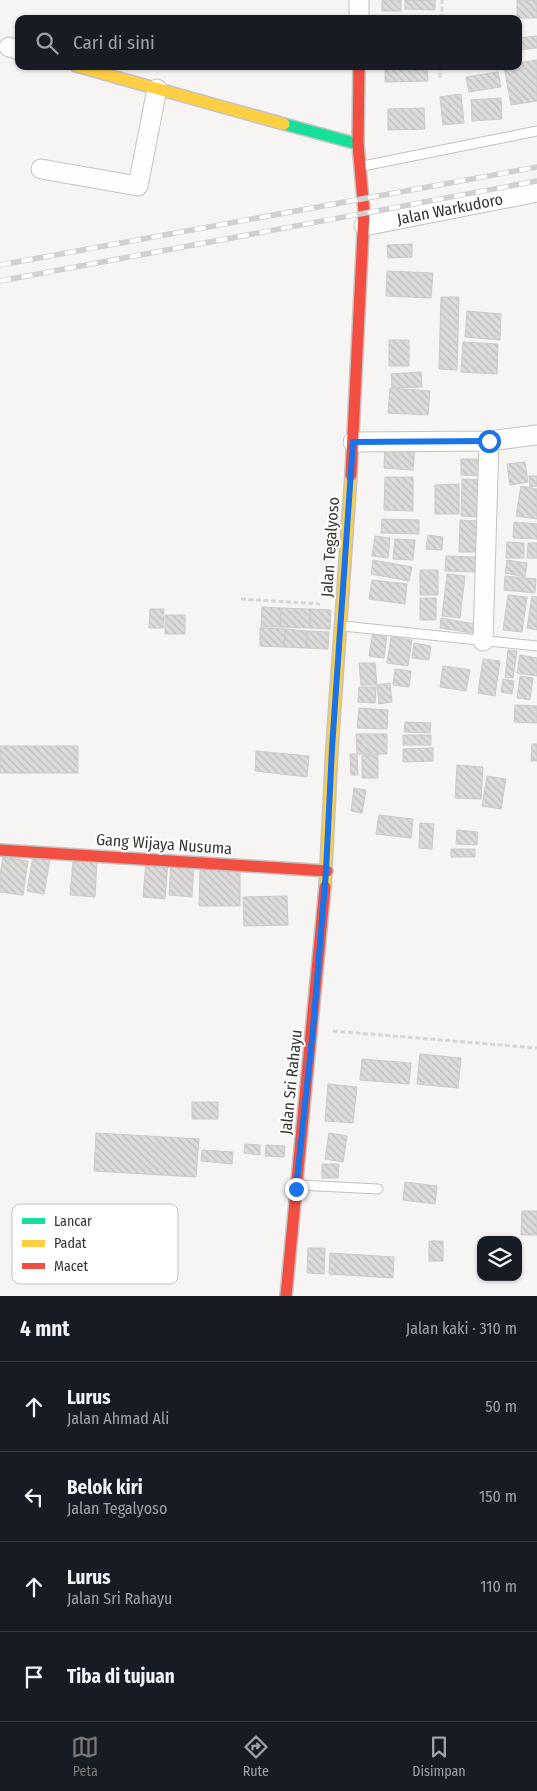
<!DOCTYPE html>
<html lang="id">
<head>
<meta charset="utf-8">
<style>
  :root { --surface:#171b24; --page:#242831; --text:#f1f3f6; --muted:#9ea1a6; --line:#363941; --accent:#797876 }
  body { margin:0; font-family:"Fira Sans Condensed",sans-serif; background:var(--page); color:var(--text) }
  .controls { position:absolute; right:15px; bottom:15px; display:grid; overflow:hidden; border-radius:10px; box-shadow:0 1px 4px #0004 }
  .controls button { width:45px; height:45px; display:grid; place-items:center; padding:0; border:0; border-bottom:1px solid var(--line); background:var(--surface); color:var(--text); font:25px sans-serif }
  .stop { position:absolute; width:15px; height:15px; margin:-11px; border:4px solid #1a73e8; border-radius:50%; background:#fff }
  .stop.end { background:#1a73e8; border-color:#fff; box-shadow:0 1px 5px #0008 }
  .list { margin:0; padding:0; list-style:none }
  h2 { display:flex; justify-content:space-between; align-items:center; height:65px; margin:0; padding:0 20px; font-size:21px }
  h2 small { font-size:16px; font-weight:400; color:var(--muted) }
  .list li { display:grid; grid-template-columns:32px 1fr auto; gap:15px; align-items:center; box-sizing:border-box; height:90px; padding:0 20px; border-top:1px solid var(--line) }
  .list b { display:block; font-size:19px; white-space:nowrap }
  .list p { margin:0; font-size:16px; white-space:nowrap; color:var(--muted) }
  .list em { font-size:16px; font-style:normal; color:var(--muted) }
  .icon { flex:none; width:28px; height:28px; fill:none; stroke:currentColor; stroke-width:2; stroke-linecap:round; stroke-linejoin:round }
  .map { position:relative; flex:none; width:537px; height:1296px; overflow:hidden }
  .search { position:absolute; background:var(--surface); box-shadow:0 1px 4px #0004; left:15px; right:15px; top:15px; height:55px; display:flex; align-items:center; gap:12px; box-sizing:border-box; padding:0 18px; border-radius:10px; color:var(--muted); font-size:19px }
  .sheet { height:425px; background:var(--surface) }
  nav { display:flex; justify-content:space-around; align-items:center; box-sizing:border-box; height:70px; border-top:1px solid var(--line); background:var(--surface); font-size:14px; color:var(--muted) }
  nav a { display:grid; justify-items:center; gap:2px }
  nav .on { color:var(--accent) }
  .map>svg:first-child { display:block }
  .building { fill:url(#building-back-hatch); stroke:#cbcac9 }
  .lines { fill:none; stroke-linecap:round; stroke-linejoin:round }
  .lane-casing { stroke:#c4c3c2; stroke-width:11 }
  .street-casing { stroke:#c4c3c2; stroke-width:21 }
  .fast-casing { stroke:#c4c3c2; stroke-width:14 }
  .slow-casing { stroke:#c4c3c2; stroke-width:14 }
  .jam-casing { stroke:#c4c3c2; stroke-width:14 }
  .path { stroke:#d7d6d5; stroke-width:3; stroke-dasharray:5 2.5; stroke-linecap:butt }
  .lane { stroke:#fefefd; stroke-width:9 }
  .street { stroke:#fefefd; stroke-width:19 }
  .fast { stroke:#16e098; stroke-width:11 }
  .slow { stroke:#ffcf43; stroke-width:11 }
  .jam { stroke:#f24e42; stroke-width:11 }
  .rail-casing { stroke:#d0d0ce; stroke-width:5.5 }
  .rail { stroke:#fff; stroke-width:4; stroke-dasharray:11; stroke-linecap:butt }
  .route { stroke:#1a73e8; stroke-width:6 }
  .labels { text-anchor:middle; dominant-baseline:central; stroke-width:4; stroke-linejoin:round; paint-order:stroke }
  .street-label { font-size:16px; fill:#353433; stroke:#fff }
  .key { fill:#fff; stroke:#c2c2c2; stroke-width:1 }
  .key-label { font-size:14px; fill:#353433 }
</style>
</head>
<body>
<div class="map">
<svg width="537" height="1296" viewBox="0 0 537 1296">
  <defs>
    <pattern id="building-back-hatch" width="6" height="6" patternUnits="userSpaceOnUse" patternTransform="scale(1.25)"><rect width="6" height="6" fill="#dcdbd9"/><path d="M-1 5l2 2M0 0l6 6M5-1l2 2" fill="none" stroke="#bdbdbb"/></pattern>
  </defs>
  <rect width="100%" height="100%" fill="#f7f5f3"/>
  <path class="building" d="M382,0h19v11h-19z
    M405,0h30v10l-30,-1z
    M517,0h20v18h-20z
    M537,36v12l-19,2v-12z
    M537,60v41l-26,4 -7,-39h14v-3z
    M385,66h42l1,15 -43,1z
    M498,72l3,15 -32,5 -3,-15z
    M461,94l3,29 -21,2 -3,-28z
    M501,98l1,21 -30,2 -1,-21z
    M424,108l1,21 -37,1v-21z
    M412,244v13l-24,1 -1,-13z
    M387,271l46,2 -2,25 -45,-2z
    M441,297h18l-2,73 -18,-1z
    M467,311l34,3 -1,26 -35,-3z
    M389,340h20v26h-20z
    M463,342l35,2 -1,30 -36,-2z
    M421,372l1,15 -30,1 -1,-14z
    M390,388l40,3 -2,24 -40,-2z
    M385,445l30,1 -2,24 -29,-2z
    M461,459h24v17l-24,-1z
    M525,462l3,20 -18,3 -3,-21z
    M529,476h8v10l-7,1z
    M385,477h28v34l-29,-1z
    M462,479l23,1 -1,37 -23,-1z
    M459,484v30h-24v-29z
    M521,486l16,3v30l-21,-3z
    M382,519l37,1v14l-38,-1z
    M460,520l19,1 -1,31h-19z
    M514,522l23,2v15l-24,-1z
    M428,535l15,2 -1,13 -16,-1z
    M375,536l15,2 -2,20 -16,-2z
    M395,539l20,1 -2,20 -20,-1z
    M507,542l17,1v15h-18z
    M528,543h9v15h-10z
    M446,556l30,1v15l-31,-1z
    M373,560l39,7 -3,14 -38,-7z
    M507,560l20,3 -2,14 -20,-4z
    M420,570h18v25h-18z
    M447,574l18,2 -5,42 -18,-2z
    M505,576l31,3 -1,14 -31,-3z
    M372,580l35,4 -2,20 -36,-5z
    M508,595l19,2 -5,35 -19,-2z
    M532,596l5,1v33l-10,-2z
    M420,598h16v22h-16z
    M262,607l19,1 -1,19h-19z
    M281,608l29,1v19l-30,-1z
    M150,609h14l-1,19h-14z
    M310,609l21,1 -1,19 -20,-1z
    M165,615h20v19h-20z
    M441,618l34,6 -2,9 -33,-5z
    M260,628l25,1 -1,18 -24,-1z
    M285,629l22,2 -1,17 -22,-1z
    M307,631l22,1 -1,17 -22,-1z
    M373,631l14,3 -3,24 -15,-2z
    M391,637l21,3 -4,26 -21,-3z
    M414,643l17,3 -2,14 -17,-2z
    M508,650l9,1 -4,27 -8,-1z
    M520,655l17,3v18l-20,-3z
    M483,659l17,2 -5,35 -17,-3z
    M359,663h16l2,22h-16z
    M443,666l27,4 -4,21 -26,-4z
    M395,669l16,2 -2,16 -16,-2z
    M520,676l13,2 -3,22 -13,-2z
    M503,679l11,2 -2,13 -11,-2z
    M390,683l2,19 -13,2 -2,-19z
    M359,687h17l-1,16 -17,-1z
    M515,705l22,1v17l-23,-1z
    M359,708l29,2 -1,19 -30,-1z
    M405,722l26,1 -1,10 -26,-1z
    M356,734h31v20h-30z
    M403,735h28v10h-28z
    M532,744h5v17h-6z
    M0,746h78v27h-78z
    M433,748v13l-30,1v-13z
    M256,751l53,5 -2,21 -52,-6z
    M350,754h7l1,21h-7z
    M362,755h16v23h-16z
    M457,765l26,2 -2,32 -26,-1z
    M487,776l19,3 -5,30 -19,-3z
    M354,788l12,2 -4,23 -11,-2z
    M379,815l34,4 -2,19 -35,-4z
    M420,823l14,1 -2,25 -13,-1z
    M457,830l21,2 -1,13 -21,-1z
    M451,849h24v8h-24z
    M33,856l17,4 -6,34 -17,-3z
    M3,857l25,4 -5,34 -23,-3v-17z
    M73,861l24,1 -2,35 -25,-2z
    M146,861l22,1 -3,37 -22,-2z
    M171,862l23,1 -2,34 -23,-2z
    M200,870l40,1v35h-41z
    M287,896l1,29 -44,1 -1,-29z
    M420,1054l41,4 -3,30 -41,-4z
    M362,1059l49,4 -2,21 -49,-4z
    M328,1084l29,3 -4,36 -28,-2z
    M192,1102h26v17h-26z
    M96,1133l103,6 -3,38 -102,-6z
    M329,1133l18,3 -4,26 -18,-3z
    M245,1144l15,1v10l-16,-2z
    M266,1145l19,1 -1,11 -19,-1z
    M202,1150l31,2 -1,12 -31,-3z
    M322,1164h17l-1,14h-16z
    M405,1182l32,4 -2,18 -32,-4z
    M522,1211h15v24h-16z
    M429,1241h14v20h-14z
    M308,1248h17l-1,26 -17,-1z
    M330,1253l64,4 -1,21 -64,-4z"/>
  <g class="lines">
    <defs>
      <path id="lane" d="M363,166l174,-35
        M343,626l194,20
        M299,1185l79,4"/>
      <path id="street" d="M359,19v-19
        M9,47l10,3
        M41,169l97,17 19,-97
        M364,226l173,-34
        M353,442l136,-1 48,-6
        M483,641l6,-200"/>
      <path id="fast" d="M284,124l74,20"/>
      <path id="slow" d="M76,66l208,58
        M325,887l7,-139 19,-273"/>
      <path id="jam" d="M351,475l13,-263 -6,-68 1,-78
        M0,850l327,21
        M286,1296l39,-409"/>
    </defs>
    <use href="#lane" class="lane-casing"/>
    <use href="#street" class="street-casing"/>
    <use href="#fast" class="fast-casing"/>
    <use href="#slow" class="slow-casing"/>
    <use href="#jam" class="jam-casing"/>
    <path class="path" d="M442,19v-19
      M440,78v-12
      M241,599l79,5
      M333,1031l204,17"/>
    <use href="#lane" class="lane"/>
    <use href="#street" class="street"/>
    <use href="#fast" class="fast"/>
    <use href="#slow" class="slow"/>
    <use href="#jam" class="jam"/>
    <defs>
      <path id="rail" d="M0,265l537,-98
        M0,281l537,-100"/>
    </defs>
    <use href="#rail" class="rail-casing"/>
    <use href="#rail" class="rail"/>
  </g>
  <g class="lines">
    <path class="route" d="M296,1189l17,-160 13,-158 6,-123 21,-306 136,-1"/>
  </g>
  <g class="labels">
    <g class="street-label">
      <text transform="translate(450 209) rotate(-11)">Jalan Warkudoro</text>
      <text transform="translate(330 547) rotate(-86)">Jalan Tegalyoso</text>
      <text transform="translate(164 844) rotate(4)">Gang Wijaya Nusuma</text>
      <text transform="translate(291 1082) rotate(-84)">Jalan Sri Rahayu</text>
    </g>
  </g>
  <rect x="12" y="1204" width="166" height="80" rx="8" class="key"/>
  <rect x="22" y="1218" width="23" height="6" fill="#16e098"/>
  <rect x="22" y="1240" width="23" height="7" fill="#ffcf43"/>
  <rect x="22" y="1263" width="23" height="6" fill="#f24e42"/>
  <g class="key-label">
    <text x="54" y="1226">Lancar</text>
    <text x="54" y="1248">Padat</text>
    <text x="54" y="1271">Macet</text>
  </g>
</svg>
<div class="controls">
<button><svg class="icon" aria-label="layers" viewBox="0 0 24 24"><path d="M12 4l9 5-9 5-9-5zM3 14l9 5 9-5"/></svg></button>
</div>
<div class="stop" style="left:489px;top:441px"></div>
<div class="stop end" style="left:296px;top:1189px"></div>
<div class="search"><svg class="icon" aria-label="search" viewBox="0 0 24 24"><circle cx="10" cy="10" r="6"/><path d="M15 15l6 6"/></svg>Cari di sini</div>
</div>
<section class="sheet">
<h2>4 mnt<small>Jalan kaki · 310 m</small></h2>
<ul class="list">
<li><svg class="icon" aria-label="ahead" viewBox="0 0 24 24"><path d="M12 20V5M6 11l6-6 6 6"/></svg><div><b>Lurus</b><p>Jalan Ahmad Ali</p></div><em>50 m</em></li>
<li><svg class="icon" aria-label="left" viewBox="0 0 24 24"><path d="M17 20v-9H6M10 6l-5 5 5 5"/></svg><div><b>Belok kiri</b><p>Jalan Tegalyoso</p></div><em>150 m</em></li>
<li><svg class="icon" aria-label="ahead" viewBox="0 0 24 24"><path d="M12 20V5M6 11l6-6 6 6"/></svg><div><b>Lurus</b><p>Jalan Sri Rahayu</p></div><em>110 m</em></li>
<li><svg class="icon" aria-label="arrive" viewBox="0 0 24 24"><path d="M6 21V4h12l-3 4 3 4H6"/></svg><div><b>Tiba di tujuan</b></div></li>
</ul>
</section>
<nav>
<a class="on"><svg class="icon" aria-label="map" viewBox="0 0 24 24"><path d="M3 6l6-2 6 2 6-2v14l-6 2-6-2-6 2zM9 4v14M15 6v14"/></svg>Peta</a>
<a><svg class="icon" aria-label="directions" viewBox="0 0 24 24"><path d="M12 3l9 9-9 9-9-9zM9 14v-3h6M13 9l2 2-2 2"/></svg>Rute</a>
<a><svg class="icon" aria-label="saved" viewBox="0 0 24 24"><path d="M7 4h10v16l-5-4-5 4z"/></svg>Disimpan</a>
</nav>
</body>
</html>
